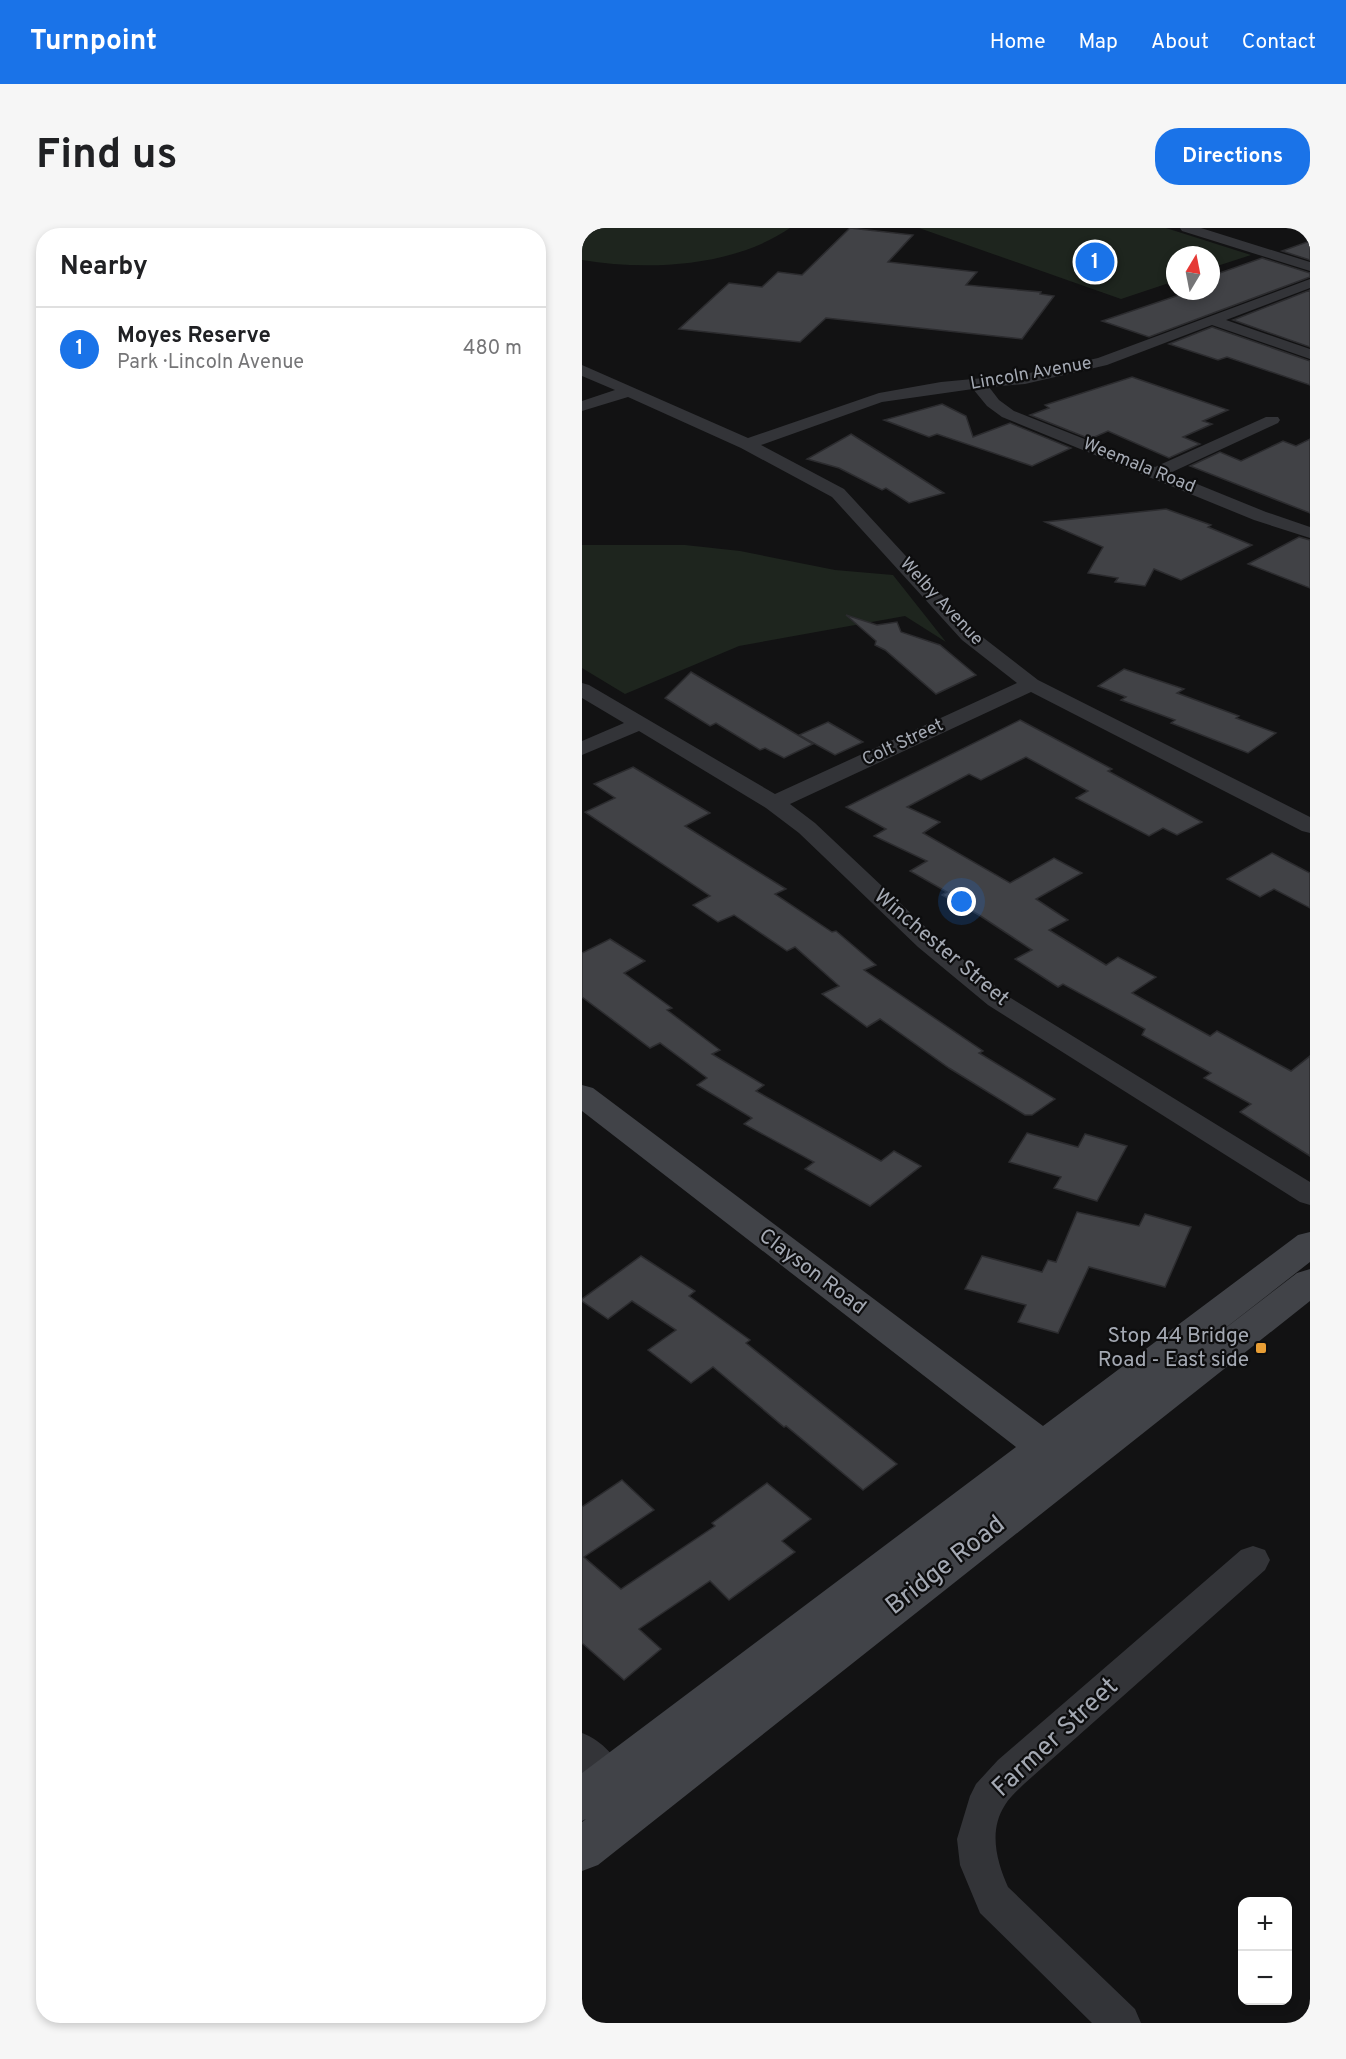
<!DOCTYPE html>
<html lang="en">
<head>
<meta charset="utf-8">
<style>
  :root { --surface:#fff; --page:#f6f6f6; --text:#202124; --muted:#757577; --line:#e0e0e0; --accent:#1a73e8 }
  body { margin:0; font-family:Overpass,sans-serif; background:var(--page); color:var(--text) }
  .controls { position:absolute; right:18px; bottom:18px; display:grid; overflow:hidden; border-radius:12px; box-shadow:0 3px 9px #0003 }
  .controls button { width:54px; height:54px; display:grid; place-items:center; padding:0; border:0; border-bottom:2px solid var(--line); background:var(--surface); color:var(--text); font:30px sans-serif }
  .compass { position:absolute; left:584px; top:18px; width:54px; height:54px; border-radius:50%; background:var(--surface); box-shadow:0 3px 9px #0003; rotate:10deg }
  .you { position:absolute; left:380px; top:674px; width:21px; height:21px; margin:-15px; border:4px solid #fff; border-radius:50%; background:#1a73e8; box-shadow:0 0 0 9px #1a73e833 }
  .badge { display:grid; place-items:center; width:39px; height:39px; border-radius:50%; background:var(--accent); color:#fff; font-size:20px; font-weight:700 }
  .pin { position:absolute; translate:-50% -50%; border:3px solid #fff; box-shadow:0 2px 6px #0006 }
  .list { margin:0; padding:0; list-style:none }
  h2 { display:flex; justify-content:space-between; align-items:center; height:78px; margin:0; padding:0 24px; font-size:26px }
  h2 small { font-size:20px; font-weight:400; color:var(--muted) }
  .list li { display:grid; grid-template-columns:39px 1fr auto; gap:18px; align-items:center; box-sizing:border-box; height:84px; padding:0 24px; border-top:2px solid var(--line) }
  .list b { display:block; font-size:22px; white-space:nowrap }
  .list p { margin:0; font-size:20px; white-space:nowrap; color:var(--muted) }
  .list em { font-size:20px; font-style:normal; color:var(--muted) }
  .map { position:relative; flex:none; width:728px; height:1795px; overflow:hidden; border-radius:24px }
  header { display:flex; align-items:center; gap:36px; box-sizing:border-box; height:84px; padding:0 30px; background:var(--accent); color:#fff }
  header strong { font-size:28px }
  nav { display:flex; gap:33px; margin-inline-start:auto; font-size:21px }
  .intro { display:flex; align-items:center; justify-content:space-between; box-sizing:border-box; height:144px; padding:0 36px }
  h1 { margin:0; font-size:42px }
  .button { padding:15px 27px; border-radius:24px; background:var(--accent); color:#fff; font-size:21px; font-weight:700 }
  main { display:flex; gap:36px; padding:0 36px }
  aside { flex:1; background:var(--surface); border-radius:24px; box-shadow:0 3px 9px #0003 }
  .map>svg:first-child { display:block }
  .green { fill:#1e251e }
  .building { fill:#414246; stroke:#2c2c2f; stroke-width:1.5 }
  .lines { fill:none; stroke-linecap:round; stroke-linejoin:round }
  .street { fill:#333438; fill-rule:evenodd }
  .secondary { fill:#414348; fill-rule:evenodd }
  .poi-dot { fill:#e89e35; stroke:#0d0d0e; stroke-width:2 }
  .labels { text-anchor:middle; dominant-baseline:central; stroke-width:4.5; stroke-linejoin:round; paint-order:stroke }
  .far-street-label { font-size:18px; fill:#a4a9b3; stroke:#0d0d0e }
  .street-label { font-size:21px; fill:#a4a9b3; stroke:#0d0d0e }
  .poi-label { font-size:21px; fill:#a4a9b3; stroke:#0d0d0e; text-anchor:end }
  .near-street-label { font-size:26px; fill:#a4a9b3; stroke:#0d0d0e }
</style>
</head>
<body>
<header>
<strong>Turnpoint</strong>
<nav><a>Home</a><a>Map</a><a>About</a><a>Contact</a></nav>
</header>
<div class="intro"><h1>Find us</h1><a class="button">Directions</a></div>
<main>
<aside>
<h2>Nearby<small></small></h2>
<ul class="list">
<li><span class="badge">1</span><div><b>Moyes Reserve</b><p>Park · Lincoln Avenue</p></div><em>480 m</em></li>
</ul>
</aside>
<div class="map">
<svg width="728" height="1795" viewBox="0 0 728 1795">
  <rect width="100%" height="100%" fill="#121213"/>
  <path class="green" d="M0,0h208c-57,39 -141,43 -208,32z
    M337,0h247l85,27 -40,13v-13h-36v26l-54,18z
    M0,317h103l55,6 95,19 58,5 53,67 -41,-26 -166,30 -114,48 -43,-26z"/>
  <path class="building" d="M268,0l63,7 -25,27 89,10 -11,13 75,7 -1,2 14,2 -32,43 -196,-21 -26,24 -121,-13 50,-46 33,4 16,-15 24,3z
    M728,13v19l-28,-9z
    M680,30l48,15v4l-161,60 -47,-16 89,-30h20v-15z
    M728,62v57l-77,-27z
    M630,99l98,34v24l-83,-28 -9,3 -49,-16z
    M550,149l96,33 -25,11 9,3 -29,13 17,7 -31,14 -61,-27 -18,8 -60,-24 19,-7 -4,-3z
    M360,176l24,12 7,21 37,-14 61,25 -39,18 -95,-32 -8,3 -45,-17z
    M269,206l43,27 50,32 -35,10 -23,-15 -4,2 -43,-22 -32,-9z
    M728,211v74l-120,-47 30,-14 21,9 42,-20 13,5z
    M584,281l45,16 -3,2 44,18 -71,35 -27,-11 -9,17 -30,-4 3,-4 -30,-5 15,-26 -58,-25z
    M717,309l11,3v48l-62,-24z
    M264,387l31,10 20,-3 4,10 39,13 36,30 -40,19 -51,-44 -10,-5 1,-4z
    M542,441l60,20 -7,4 62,23 -3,2 40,15 -28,20 -77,-30 4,-3 -54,-20 5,-3 -28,-11z
    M109,444l122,72 -29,14 -19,-10 -5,2 -44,-27 -6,3 -45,-28z
    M438,492l92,49 -4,2 94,51 -25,13 -14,-7 -14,8 -73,-38 12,-7 -62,-34 -45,23 -12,-6 -62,33 33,15 -17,11 87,50 44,-25 28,15 -46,26 32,21 -19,10 57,35 12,-8 38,20 -24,16 78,43 7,-5 74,40 19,-15v100l-70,-44 11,-8 -47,-26 7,-5 -69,-38 3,-6 -82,-45 -5,3 -43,-28 17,-9 -53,-35 -37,-20 5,-3 -37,-21 17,-10 -53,-25 12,-7 -40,-22z
    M246,494l35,20 -28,13 -36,-20z
    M51,539l77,46 -25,13 101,63 -11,5 57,38 4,-1 40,34 -12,5 119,81 -4,2 76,46 -23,16h-7l-76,-47 -69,-49 -13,8 -45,-33 17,-8 -44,-39 -8,4 -53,-36 -16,7 -25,-17 17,-9 -125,-84 30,-14 -21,-14z
    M690,625l38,20v35l-36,-19 -14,8 -33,-18z
    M28,711l35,22 -21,12 48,35 -5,2 53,40 -8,4 52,31 -8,6 125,70 13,-10 27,15 -51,40 -65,-37 9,-7 -70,-38 8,-6 -55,-33 10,-7 -47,-35 -10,5 -68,-51v-44z
    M445,905l51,14 7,-13 42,12 -30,55 -43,-13 7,-11 -52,-15z
    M495,984l62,14 6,-12 46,13 -26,60 -76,-20 -31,66 -40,-11 8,-17 -61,-16 17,-33 60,16 6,-12 8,2z
    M59,1028l54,35 -6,5 61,44 -4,3 151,121 -34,26 -77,-64 -2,1 -71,-60 -22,16 -43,-33 28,-20 -44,-29 -24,18 -26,-18v-2z
    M40,1252l32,30 -70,47 37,32 94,-63 -3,-3 55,-40 44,36 -29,22 13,11 -66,48 -19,-19 -71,48 22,20 -37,31 -42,-37v-136z"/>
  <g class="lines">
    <path class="street" d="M598,0h21l109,34v9l-128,-40z
      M728,51v9l-84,32 84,29v10l-98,-34 -105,40 -82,19 -36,3 10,13 15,11 141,56 111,-50h12l2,3 -2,3 -108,50 96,39 44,15v11l-56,-18 -252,-103 -15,-11 -14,-17 -91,13 -121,43 83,44 132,143 62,48 272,137v16l-8,-2 -271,-139 -241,112 25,19 121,114 70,58 304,187v23l-10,-3 -312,-197 -70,-58 -119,-114 -33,-25 -127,-77 -57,24v-14l42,-18 -42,-25v-15l7,2 186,109 242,-111 -55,-43 -130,-143 -91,-49 -113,-51 -46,14v-10l33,-11 -33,-14v-11l166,73 131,-45 62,-11 84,-8 73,-16z
      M671,1318l12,4 5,10 -5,10 -241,214c-6,6 -14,13 -19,21 -17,26 -8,57 3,82l127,122 6,14h-49l-112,-110 -20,-48 -3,-26 13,-43 6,-12 22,-24 243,-210z
      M0,1505c20,7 37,27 45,46l-5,12 -13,5 -13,-5 -14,-16z"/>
    <path class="secondary" d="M0,857l11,3 450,338 255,-191 12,-3v30l-109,85 96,-74 13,-4v32l-712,564 -16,6v-49l4,-3 -4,2v-48l434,-326 -434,-336z"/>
  </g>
  <rect class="poi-dot" x="673" y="1114" width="12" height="12" rx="3"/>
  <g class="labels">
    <g class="far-street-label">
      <text transform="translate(449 146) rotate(-10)">Lincoln Avenue</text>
      <text transform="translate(557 238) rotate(22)">Weemala Road</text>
      <text transform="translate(359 374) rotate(47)">Welby Avenue</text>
      <text transform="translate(321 515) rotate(-25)">Colt Street</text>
    </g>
    <g class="street-label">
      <text transform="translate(359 720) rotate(40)">Winchester Street</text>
      <text transform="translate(230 1044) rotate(37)">Clayson Road</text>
    </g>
    <g class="poi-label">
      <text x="667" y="1108">Stop 44 Bridge<tspan x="667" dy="24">Road - East side</tspan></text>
    </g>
    <g class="near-street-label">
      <text transform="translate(364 1338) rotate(-38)">Bridge Road</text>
      <text transform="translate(474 1510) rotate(-43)">Farmer Street</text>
    </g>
  </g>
</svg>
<div class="controls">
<button>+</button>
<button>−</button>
</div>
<svg class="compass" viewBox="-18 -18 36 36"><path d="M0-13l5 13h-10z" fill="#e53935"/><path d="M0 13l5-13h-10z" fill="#757577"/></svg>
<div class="you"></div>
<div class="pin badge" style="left:513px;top:34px">1</div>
</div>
</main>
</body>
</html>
